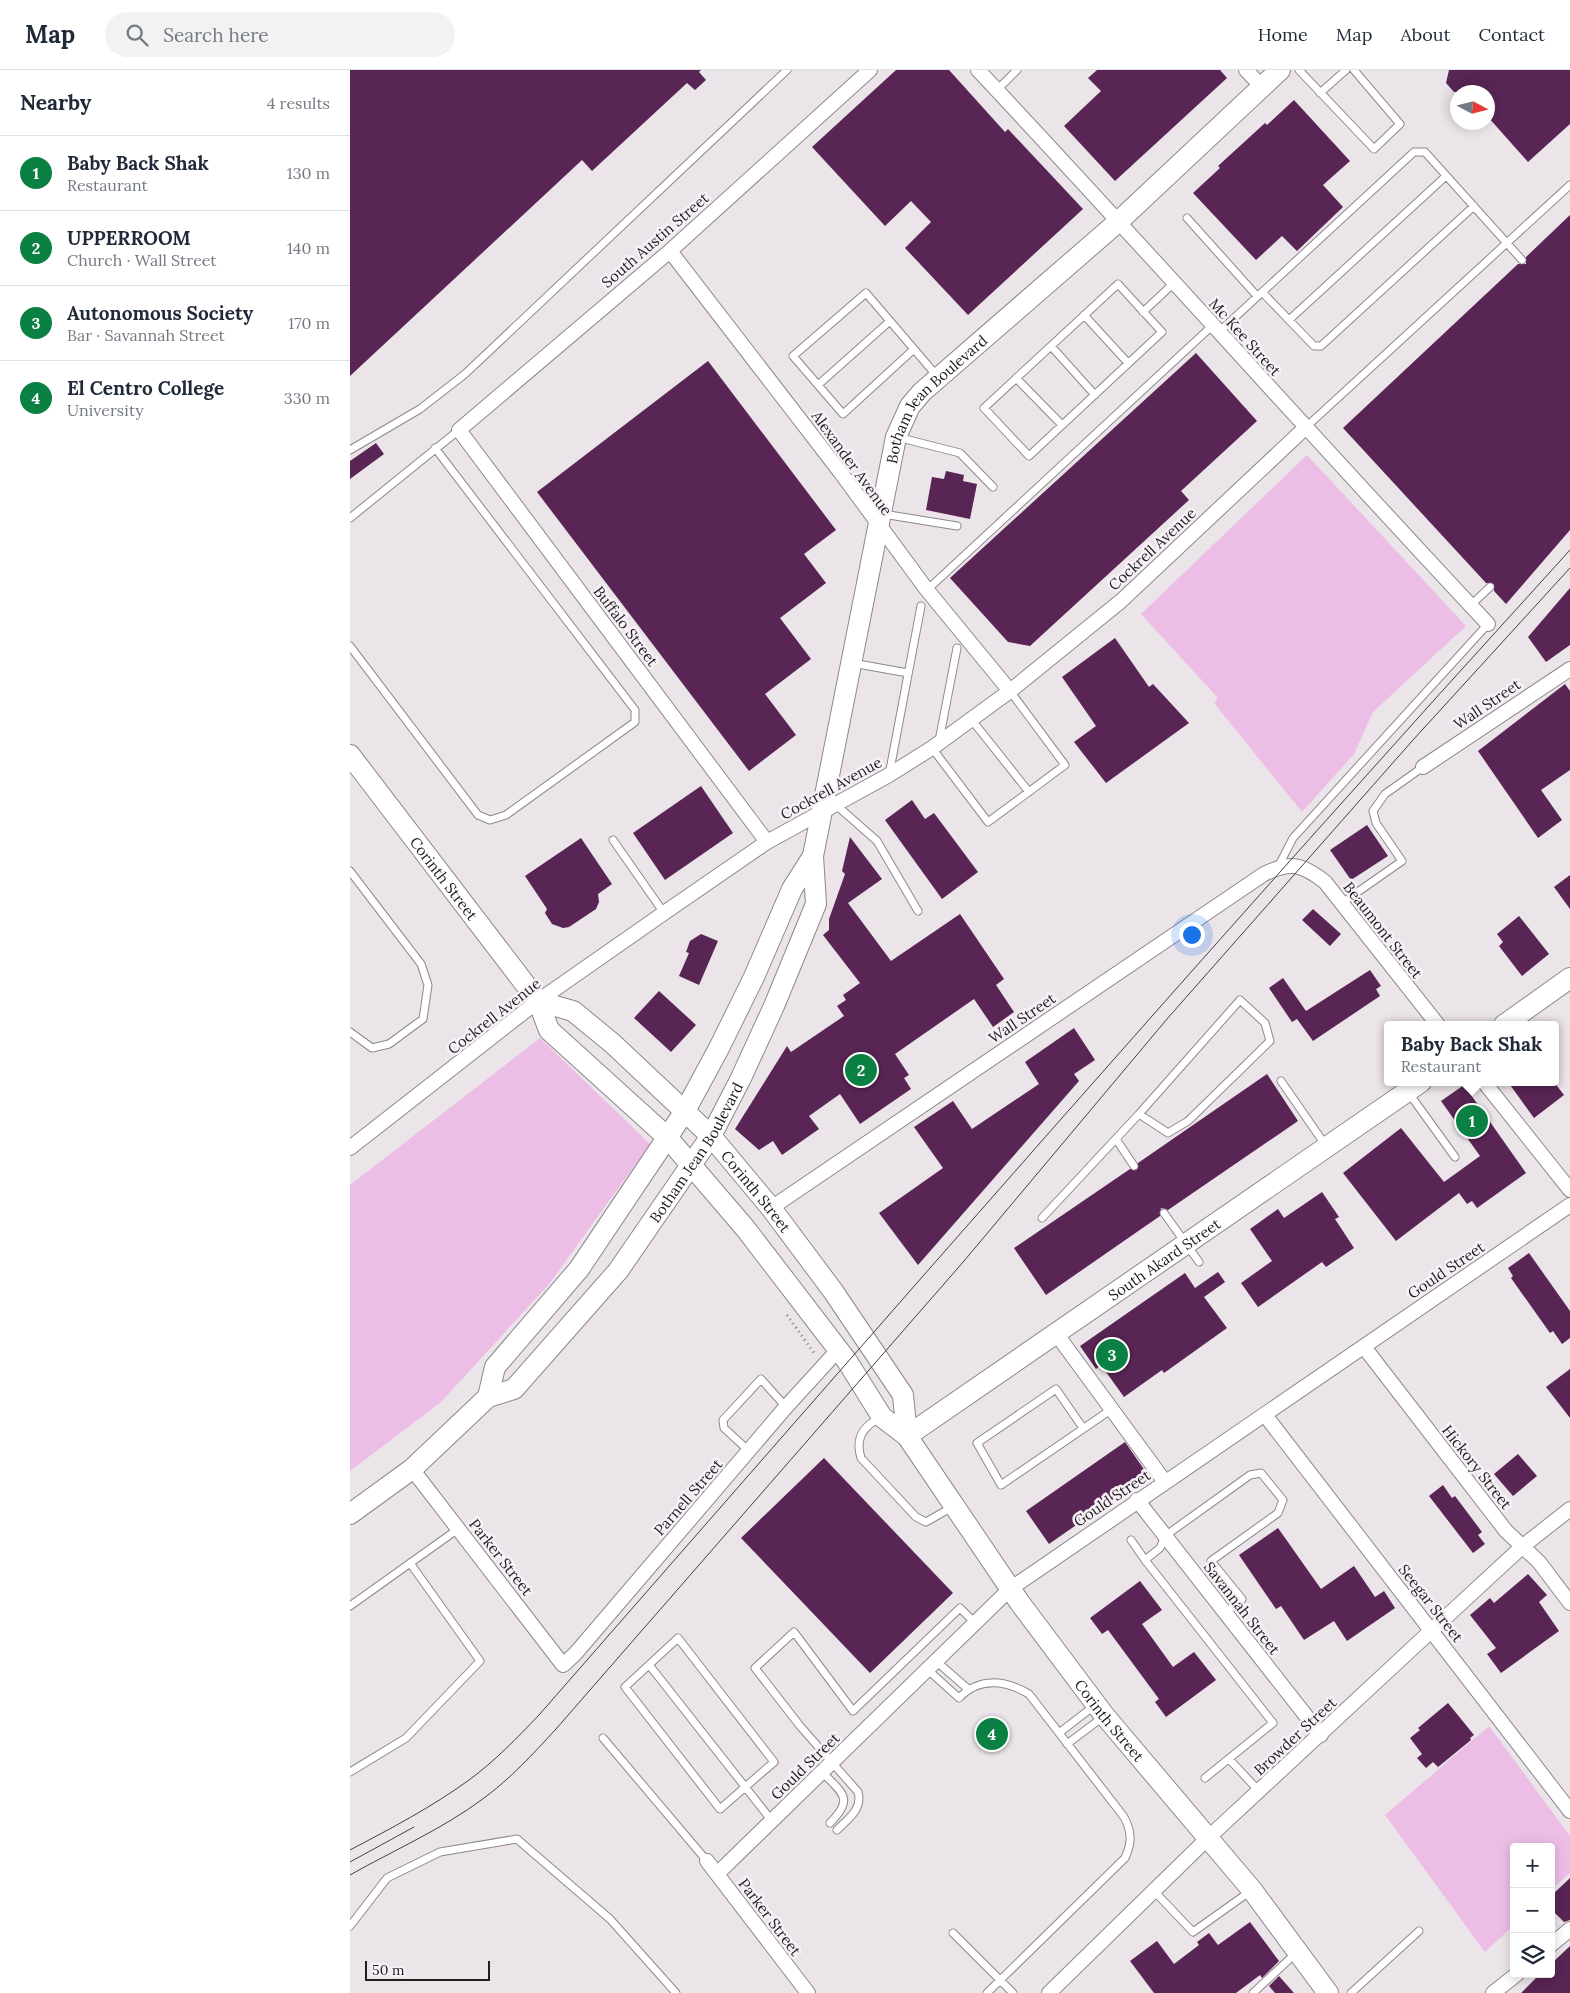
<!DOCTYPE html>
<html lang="en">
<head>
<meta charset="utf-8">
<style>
  :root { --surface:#fff; --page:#f2f2f3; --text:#1f2937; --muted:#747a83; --line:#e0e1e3; --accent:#0b8043 }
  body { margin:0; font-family:Lora,serif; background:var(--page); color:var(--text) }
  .controls { position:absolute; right:15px; bottom:15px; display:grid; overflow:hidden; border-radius:5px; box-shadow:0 2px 12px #0003 }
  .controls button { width:45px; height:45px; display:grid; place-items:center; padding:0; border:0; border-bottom:1px solid var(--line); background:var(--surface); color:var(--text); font:25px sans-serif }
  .compass { position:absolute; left:1100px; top:15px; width:45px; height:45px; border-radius:50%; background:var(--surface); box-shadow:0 2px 12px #0003; rotate:97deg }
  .scale { position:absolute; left:15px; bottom:12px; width:125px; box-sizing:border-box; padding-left:5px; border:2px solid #201e20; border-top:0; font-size:14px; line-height:18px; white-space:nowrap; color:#201e20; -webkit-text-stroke:4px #f8f1f7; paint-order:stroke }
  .you { position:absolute; left:841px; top:864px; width:18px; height:18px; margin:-12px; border:4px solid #fff; border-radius:50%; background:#1a73e8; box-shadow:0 0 0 8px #1a73e833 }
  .badge { display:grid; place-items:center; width:32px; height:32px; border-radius:50%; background:var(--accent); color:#fff; font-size:16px; font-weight:700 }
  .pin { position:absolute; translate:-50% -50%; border:2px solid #fff; box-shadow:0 1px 5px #0006 }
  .popup { position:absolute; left:1034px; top:951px; width:175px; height:65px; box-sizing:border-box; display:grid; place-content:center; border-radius:5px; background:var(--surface); filter:drop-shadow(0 1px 4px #0005); font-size:16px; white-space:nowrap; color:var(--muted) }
  .popup b { font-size:19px; color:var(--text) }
  .popup::after { content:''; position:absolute; left:50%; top:100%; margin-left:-10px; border:10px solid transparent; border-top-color:var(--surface) }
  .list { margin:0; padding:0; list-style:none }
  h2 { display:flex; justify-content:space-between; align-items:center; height:65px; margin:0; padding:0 20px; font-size:21px }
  h2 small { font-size:16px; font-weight:400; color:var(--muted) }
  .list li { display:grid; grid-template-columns:32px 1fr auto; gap:15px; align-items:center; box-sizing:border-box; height:75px; padding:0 20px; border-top:1px solid var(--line) }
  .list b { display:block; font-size:19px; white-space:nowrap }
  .list p { margin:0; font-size:16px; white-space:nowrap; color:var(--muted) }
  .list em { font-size:16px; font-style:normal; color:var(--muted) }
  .icon { flex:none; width:28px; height:28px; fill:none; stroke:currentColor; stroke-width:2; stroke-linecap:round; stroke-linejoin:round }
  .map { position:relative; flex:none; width:1220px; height:1923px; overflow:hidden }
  header { display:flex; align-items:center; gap:30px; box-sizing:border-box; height:70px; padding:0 25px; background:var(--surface); border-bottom:1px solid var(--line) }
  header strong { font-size:24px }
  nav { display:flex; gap:28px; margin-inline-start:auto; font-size:18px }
  .search { width:350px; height:45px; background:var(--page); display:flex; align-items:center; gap:12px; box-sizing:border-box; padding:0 18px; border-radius:28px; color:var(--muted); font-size:19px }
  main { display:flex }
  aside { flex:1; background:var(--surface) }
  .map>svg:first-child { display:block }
  .green { fill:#ecbee6 }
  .building { fill:#592554 }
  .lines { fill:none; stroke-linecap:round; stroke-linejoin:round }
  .lane-casing { stroke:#8e878d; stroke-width:9 }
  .street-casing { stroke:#8e878d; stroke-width:16 }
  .secondary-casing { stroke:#8e878d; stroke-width:22 }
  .path { stroke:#7f7b7e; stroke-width:3; stroke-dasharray:1 4; stroke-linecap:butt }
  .lane { stroke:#fff; stroke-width:7 }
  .street { stroke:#fff; stroke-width:14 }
  .secondary { stroke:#fff; stroke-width:20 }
  .tram { stroke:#444144; stroke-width:1 }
  .labels { text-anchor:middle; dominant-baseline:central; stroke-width:5; stroke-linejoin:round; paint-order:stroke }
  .street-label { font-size:15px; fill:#201e20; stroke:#f8f1f7 }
</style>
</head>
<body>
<header>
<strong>Map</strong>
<div class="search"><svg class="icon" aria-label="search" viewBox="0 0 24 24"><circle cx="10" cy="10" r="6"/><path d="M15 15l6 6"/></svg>Search here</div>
<nav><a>Home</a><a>Map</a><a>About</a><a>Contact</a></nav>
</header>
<main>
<aside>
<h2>Nearby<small>4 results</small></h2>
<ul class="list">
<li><span class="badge">1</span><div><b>Baby Back Shak</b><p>Restaurant</p></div><em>130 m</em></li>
<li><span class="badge">2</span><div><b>UPPERROOM</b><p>Church · Wall Street</p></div><em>140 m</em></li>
<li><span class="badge">3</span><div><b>Autonomous Society</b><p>Bar · Savannah Street</p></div><em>170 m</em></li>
<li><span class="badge">4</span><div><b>El Centro College</b><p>University</p></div><em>330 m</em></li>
</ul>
</aside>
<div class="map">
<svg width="1220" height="1923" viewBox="0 0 1220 1923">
  <rect width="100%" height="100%" fill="#ebe4e9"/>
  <path class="green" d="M957,385l159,171 -93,86 -19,42 -52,58 -88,-109 4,-5 -77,-84z
    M190,968l110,106 -100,139 -109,119 -91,69v-286z
    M1139,1656l81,110v37l-19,17v-43h-37v78l-29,27 -100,-137z"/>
  <path class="building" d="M0,0h351l-2,2 7,8 -11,10 -8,-7 -95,88 -10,-11 -232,216z
    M546,0h53l56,62 3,-3 75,80 -115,106 -63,-67 26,-26 -20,-21 -26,25 -73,-79z
    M747,0h123l7,8 -112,103 -51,-55 37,-35 -13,-13z
    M1099,0h121v54l-42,38 -40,-45v-25h-34l-8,-9z
    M944,30l56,61 -27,24 20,22 -46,44 -15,-15 -26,24 -63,-67 27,-25 -2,-2 47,-43 2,2z
    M1220,145v315l-64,74 -12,-13v-7l-8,-1 -143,-155 175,-164h8v-7z
    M846,283l61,68 -76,70 8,9 -159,146 -22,-4 -58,-64z
    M358,291l128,169 -32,24 22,29 -46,35 31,41 -46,35 31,41 -47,36 -212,-279z
    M26,373l8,11 -34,25v-18z
    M596,401l18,4 -1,6 14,3 -7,35 -44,-9 6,-33 12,2z
    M1220,518v57l-24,17 -18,-25z
    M765,568l34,49 4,-3 36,39 -83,60 -32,-41 22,-16 -34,-49z
    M1215,614l5,7v79l-29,20 21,30 -24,18 -60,-87z
    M351,716l32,47 -68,47 -32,-47z
    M562,730l13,19 9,-6 44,59 -36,27 -57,-79z
    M1017,755l21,31 -37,24 -21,-30z
    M500,767l32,42 -34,24 43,58 69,-47 44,65 -8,6 18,27 -21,15 -19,-28 -79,55 14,21 -5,3 7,11 -51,35 -20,-30 -31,22 10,13 -37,26 -9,-14 -14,9 -24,-21 52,-83 4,6 53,-36 -7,-10 9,-6 -3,-5 17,-12 -37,-48 6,-5v-11l16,-45 -3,-3z
    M231,768l31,46 -14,10 1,8 -3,7 -27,18 -6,1 -11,-4 -7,-11 2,-4 -22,-33z
    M1220,805v34l-16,-22z
    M963,839l28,25 -11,12 -28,-26z
    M1169,846l30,38 -27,22 -23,-30 4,-4 -6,-8z
    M351,864l17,7 -19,44 -20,-9 10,-23 -3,-1 4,-11z
    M1020,900l11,16 -5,3 4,7 -67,45 -16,-22 -5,3 -23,-34 14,-10 23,33z
    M309,921l37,34 -25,27 -37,-34z
    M724,958l21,32 -21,14 5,7 -161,184 -39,-52 64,-45 -29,-41 39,-26 19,28 67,-45 -14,-22z
    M917,1004l31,47 -130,89 -7,-2 -1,8 -114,79 -32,-47 116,-79 7,1 1,-7z
    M1158,1012h46l10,13 -30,23z
    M1114,1015l62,88 -49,35 -5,-7 -5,3 -8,-11 -63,48 -53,-68 58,-45 43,54 36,-26 -39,-55z
    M972,1122l17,25 -4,2 19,29 -28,19 -4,-5 -64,45 -17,-24 31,-22 -22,-32 28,-20 6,9z
    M1179,1183l41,58v27l-8,6 -9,-13 -3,2 -39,-55 2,-2 -5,-8z
    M868,1202l7,10 -21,15 23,31 -63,45 -2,-3 -38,27 -23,-32 -5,4 -16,-23 105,-73 10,15z
    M1220,1299v49l-24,-31z
    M775,1372l23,33 -99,69 -23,-33z
    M1168,1384l19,22 -24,20 -19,-22z
    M474,1388l129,135 -83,80 -129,-135z
    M1093,1415l9,13 3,-2 27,36 -4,3 7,9 -12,9 -44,-57z
    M928,1458l43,61 33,-23 21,31 9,-6 11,17 -48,33 -13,-20 -30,19 -23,-34 -5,3 -37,-54z
    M1178,1504l19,21 -8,7 20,29 -58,42 -14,-19 9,-6 -26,-33 20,-17 4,5z
    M790,1511l22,29 -20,14 31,43 21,-15 22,28 -50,37 -11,-15 4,-3 -51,-69 -6,4 -12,-16z
    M1098,1633l26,32 -4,3 1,2 -33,27 -5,-5 -7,6 -9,-10 5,-4 -12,-16 10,-8 -2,-2z
    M1220,1808v42l-6,2 -13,-13v-13z
    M900,1852l29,39 -17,17 -2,-3 -24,18h-82l-24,-32 27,-20 17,23 25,-19 -2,-3 12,-9 9,12z
    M1220,1876v47h-49l19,-19h11v-10z
    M929,1906l15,17h-19l-6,-7z"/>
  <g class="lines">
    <defs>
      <path id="lane" d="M949,0l75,79 26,-25 -46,-54
        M647,20l20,-20
        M970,23l26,-23
        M837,148l70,78
        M768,214l44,48 -133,124 -45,-48z
        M912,222l27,28 157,-144
        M793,242l32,-30
        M734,245l44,48
        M939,250l25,26h7l153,-140
        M869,262l195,-180h11l97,108
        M701,276l44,49
        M564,279l-71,65 -50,-58 73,-63 71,83
        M666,308l46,47
        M468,315l72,-64
        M955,358l265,-243
        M547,367l63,16 33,34
        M0,380l70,-41 45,-35 322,-304
        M533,444l74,12
        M0,448l109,-88
        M577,520l286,-265
        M1121,535l19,-18
        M0,576l128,169 12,5 16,-5 129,-93v-12l-200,-262
        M502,593l56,10
        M621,649l58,73
        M589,671l18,-93
        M582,678l56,74 77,-57 -55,-74
        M539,705l32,-169
        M485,734l42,37 41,70
        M263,770l51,73
        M928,797l15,-29 195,-214
        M0,801l71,93 7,21 -5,34 -34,25 -17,4 -22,-16
        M992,833l60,-42 -26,-38 -3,-12 12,-17 38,-27
        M890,930l25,23 5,18 -82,80 -20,12 -29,-19z
        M931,1011l45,65
        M1058,1022l47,65
        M766,1069l18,27
        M814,1143l35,49
        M692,1148l97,-104
        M530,1348c-17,8 -25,21 -19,40l55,59 10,5 28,-16
        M733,1358l-27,-39 -79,54 24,42 111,-76
        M399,1381l-25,-23 -1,-8 38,-41 25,28
        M781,1470l14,20
        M0,1536l108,-77
        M328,1568l96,124 -54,47 -95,-122z
        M586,1591l32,28
        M300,1596l122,155
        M578,1600l31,28c20,-21 46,-18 70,-4l95,123c8,15 8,26 1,41l-138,135
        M709,1663l35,-27
        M253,1668l104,123
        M717,1674l36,-27
        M879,1689l30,32
        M0,1702l56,-34 74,-77 -70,-98
        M472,1702c20,21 33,26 8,51
        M855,1708l68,-55 -128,-163 15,-12 5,-12 85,-61 11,-2 22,27 -5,13 -67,48 31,38 -3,5 -15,8
        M487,1760c11,-11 26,-21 21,-38l-58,-66 -45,-58 39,-36 59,79 107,-103 15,15
        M804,1821l39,41 59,-42
        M0,1856l37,-48 53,-26 77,-13 93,80 66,74
        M603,1863l60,60
        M903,1923l43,-40
        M1001,1923l68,-62"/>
      <path id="street" d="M628,0c172,183 338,371 510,554
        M896,0l16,17
        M320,181l171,222 86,117 83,101
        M1073,697l147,-98
        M417,772l-308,-412 211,-179 200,-181
        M1134,1012l86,108
        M0,1078l188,-147 126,-88 103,-71 122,-67 43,-27 78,-57 111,-90 184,-173
        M421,1138l493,-334c27,-13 38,-10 61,8l113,143
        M705,1262l110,150
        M1014,1277l142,184 33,31 31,41
        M915,1345l305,396
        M62,1399l151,196 12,-11 211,-247 52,-57
        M787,1430l184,235
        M357,1791l101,132
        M367,1804l293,-285 560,-384
        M1201,1875l19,-16
        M699,1923l159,-155 224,-208 91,-84 47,-37
        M1143,1923l24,-19"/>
      <g id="secondary">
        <path id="s1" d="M0,685l188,246 11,29 118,107 78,91 102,133 35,56 25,19 113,167 84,112 148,175 76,103"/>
        <path id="s2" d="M188,931l35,10 39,32 99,93 60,72 62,83 70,104 4,41"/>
        <path d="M1154,955l66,-47"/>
        <path d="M138,1327l7,-30 84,-98 106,-158 34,-63 35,-71 38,-88 21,-33"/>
        <path id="s3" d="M557,1366l514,-354"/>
        <path id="s4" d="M0,1444l62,-45 76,-72 26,-8 104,-118 93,-135 30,-58 33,-72 42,-102 -3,-48 83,-419 14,-31 12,-14 197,-171 161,-151"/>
      </g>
    </defs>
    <use href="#lane" class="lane-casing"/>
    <use href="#street" class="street-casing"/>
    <use href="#secondary" class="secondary-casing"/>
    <path class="path" d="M437,1245l27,38"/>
    <use href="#lane" class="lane"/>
    <use href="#street" class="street"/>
    <use href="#secondary" class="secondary"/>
    <path class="tram" d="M0,1780c40,-21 82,-43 119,-70 26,-19 48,-42 70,-65 341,-390 682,-782 1031,-1165
      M0,1792l64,-35
      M0,1805c44,-25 93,-46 134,-77 27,-20 49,-44 72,-69l408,-468 203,-242 246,-279 157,-172"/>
  </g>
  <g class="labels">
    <g class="street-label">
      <text transform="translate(305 170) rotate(-41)">South Austin Street</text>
      <text transform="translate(895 267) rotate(48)">Mc Kee Street</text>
      <text stroke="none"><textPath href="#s4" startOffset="1314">Botham Jean Boulevard</textPath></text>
      <text transform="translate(502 393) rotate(54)">Alexander Avenue</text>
      <text transform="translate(802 479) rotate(-43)">Cockrell Avenue</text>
      <text transform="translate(276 556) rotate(53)">Buffalo Street</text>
      <text transform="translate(1137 634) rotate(-34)">Wall Street</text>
      <text transform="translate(481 718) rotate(-29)">Cockrell Avenue</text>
      <text stroke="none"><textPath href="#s1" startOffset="155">Corinth Street</textPath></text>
      <text transform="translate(1033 860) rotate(52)">Beaumont Street</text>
      <text transform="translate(144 946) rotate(-38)">Cockrell Avenue</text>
      <text transform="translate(672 948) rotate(-34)">Wall Street</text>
      <text stroke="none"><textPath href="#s4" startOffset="508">Botham Jean Boulevard</textPath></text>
      <text stroke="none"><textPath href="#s2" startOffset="294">Corinth Street</textPath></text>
      <text stroke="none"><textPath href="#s3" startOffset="312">South Akard Street</textPath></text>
      <text transform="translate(1096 1200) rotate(-34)">Gould Street</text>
      <text transform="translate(1127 1397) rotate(52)">Hickory Street</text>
      <text transform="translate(338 1427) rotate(-49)">Parnell Street</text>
      <text transform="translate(762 1428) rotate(-34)">Gould Street</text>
      <text transform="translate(151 1487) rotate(52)">Parker Street</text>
      <text transform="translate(1081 1533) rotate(52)">Seegar Street</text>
      <text transform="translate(892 1538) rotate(52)">Savannah Street</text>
      <text stroke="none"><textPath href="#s1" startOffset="1234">Corinth Street</textPath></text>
      <text transform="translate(945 1666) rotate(-43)">Browder Street</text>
      <text transform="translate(455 1696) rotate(-44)">Gould Street</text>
      <text transform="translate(420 1847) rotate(53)">Parker Street</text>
    </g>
  </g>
</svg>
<div class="controls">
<button>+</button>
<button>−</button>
<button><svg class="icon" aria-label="layers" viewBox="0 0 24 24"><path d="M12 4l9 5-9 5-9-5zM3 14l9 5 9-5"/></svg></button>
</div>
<svg class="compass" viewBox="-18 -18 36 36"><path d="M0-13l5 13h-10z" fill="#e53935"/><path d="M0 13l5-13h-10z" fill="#747a83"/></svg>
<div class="scale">50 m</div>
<div class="you"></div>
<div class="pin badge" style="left:1122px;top:1051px">1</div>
<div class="popup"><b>Baby Back Shak</b>Restaurant</div>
<div class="pin badge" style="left:511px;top:1000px">2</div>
<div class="pin badge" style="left:762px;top:1285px">3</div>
<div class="pin badge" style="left:642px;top:1664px">4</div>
</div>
</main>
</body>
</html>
